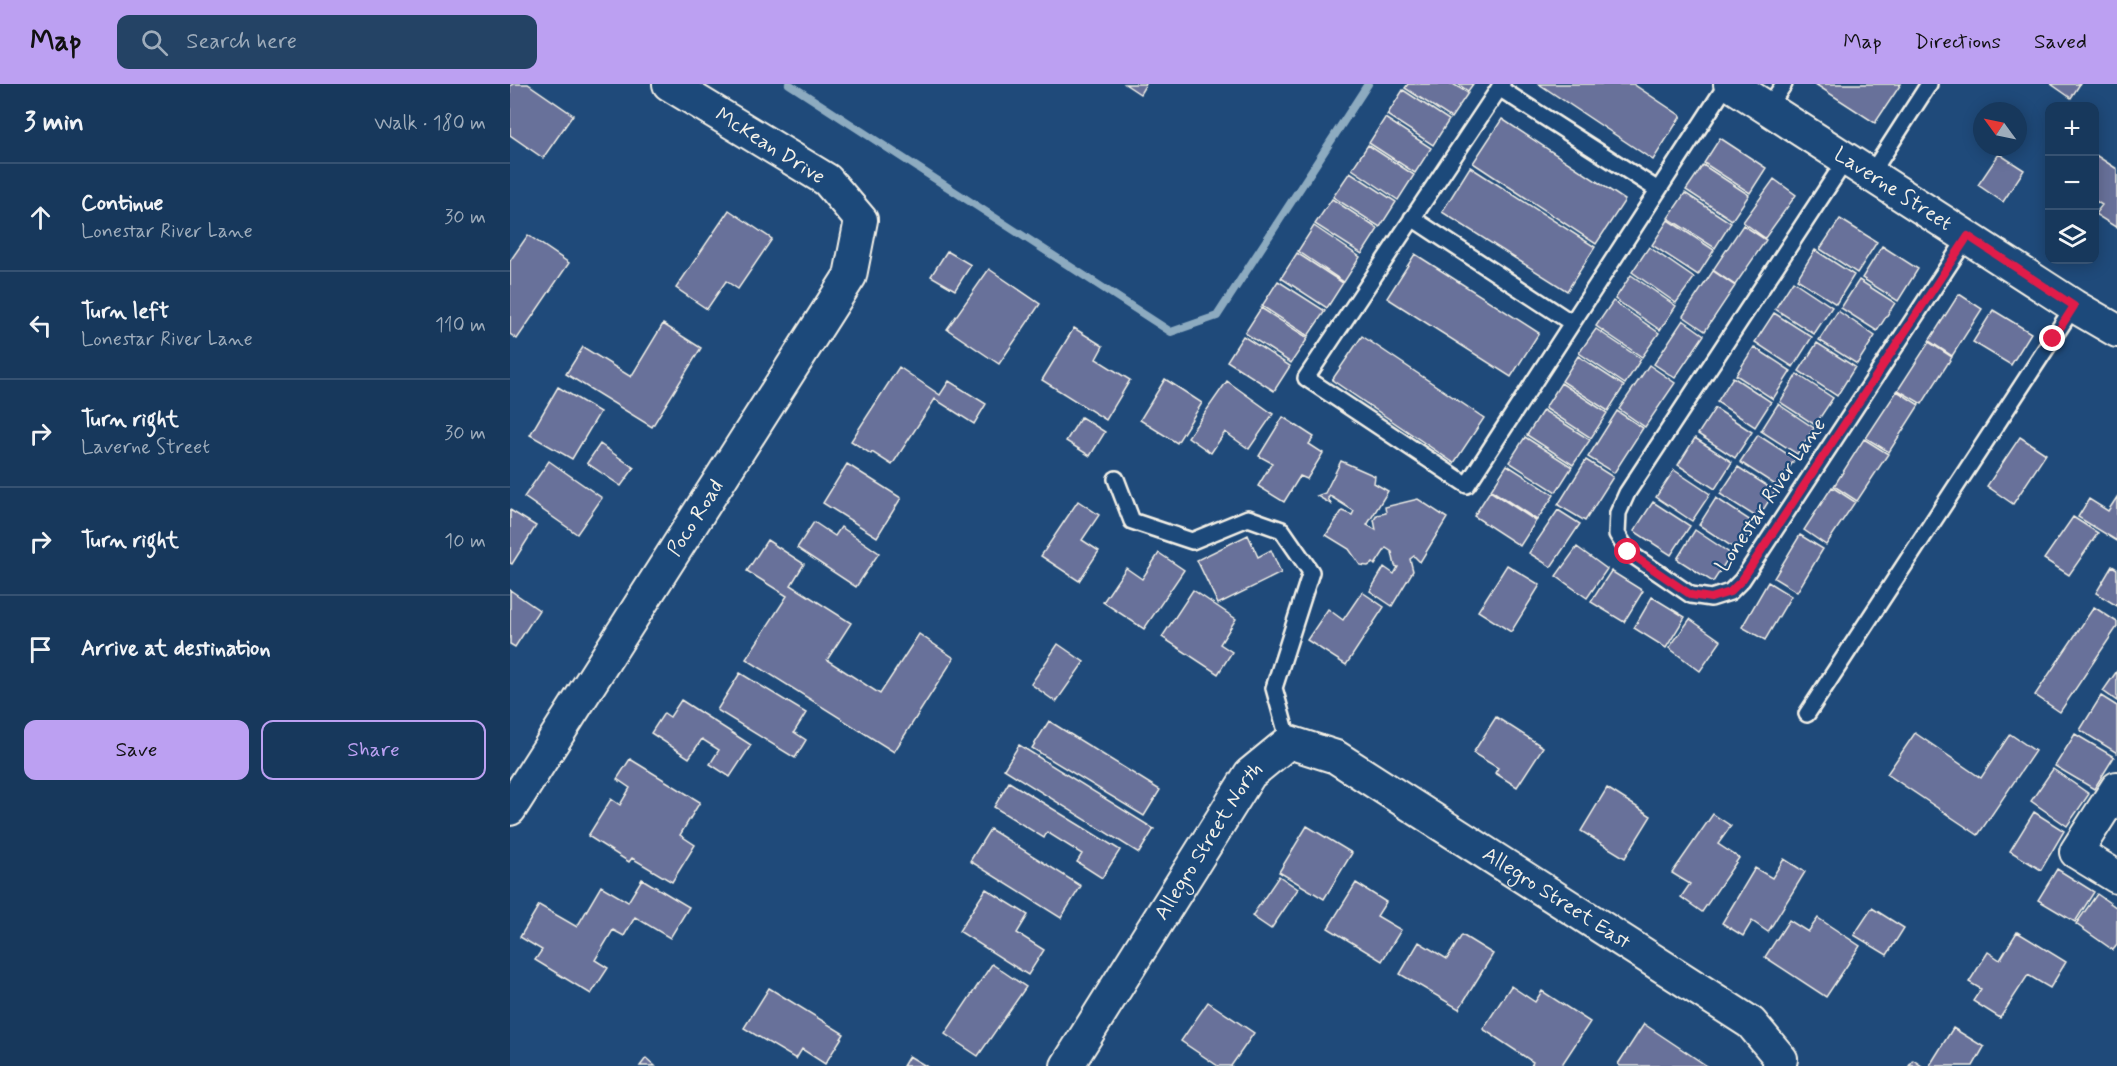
<!DOCTYPE html>
<html lang="en">
<head>
<meta charset="utf-8">
<style>
  :root { --surface:#17385c; --page:#244365; --text:#f1f3f6; --muted:#9eacbb; --line:#365272; --accent:#bca0f2 }
  body { margin:0; font-family:Mynerve,sans-serif; background:var(--page); color:var(--text) }
  .controls { position:absolute; right:18px; top:18px; display:grid; overflow:hidden; border-radius:12px; box-shadow:0 3px 15px #0003 }
  .controls button { width:54px; height:54px; display:grid; place-items:center; padding:0; border:0; border-bottom:2px solid var(--line); background:var(--surface); color:var(--text); font:30px sans-serif }
  .compass { position:absolute; left:1463px; top:18px; width:54px; height:54px; border-radius:50%; background:var(--surface); box-shadow:0 3px 15px #0003; rotate:303deg }
  .stop { position:absolute; width:18px; height:18px; margin:-14px; border:4px solid #e11d48; border-radius:50%; background:#fff }
  .stop.end { background:#e11d48; border-color:#fff; box-shadow:0 2px 6px #0008 }
  .list { margin:0; padding:0; list-style:none }
  h2 { display:flex; justify-content:space-between; align-items:center; height:78px; margin:0; padding:0 24px; font-size:26px }
  h2 small { font-size:20px; font-weight:400; color:var(--muted) }
  .list li { display:grid; grid-template-columns:39px 1fr auto; gap:18px; align-items:center; box-sizing:border-box; height:108px; padding:0 24px; border-top:2px solid var(--line) }
  .list b { display:block; font-size:22px; white-space:nowrap }
  .list p { margin:0; font-size:20px; white-space:nowrap; color:var(--muted) }
  .list em { font-size:20px; font-style:normal; color:var(--muted) }
  .actions { display:flex; gap:12px; padding:18px 24px }
  .actions a { flex:1; padding:14px 0; border:2px solid var(--accent); border-radius:12px; text-align:center; font-size:21px; color:var(--accent) }
  .actions .main { background:var(--accent); color:#111 }
  .icon { flex:none; width:33px; height:33px; fill:none; stroke:currentColor; stroke-width:2; stroke-linecap:round; stroke-linejoin:round }
  .map { position:relative; flex:none; width:1607px; height:982px; overflow:hidden }
  header { display:flex; align-items:center; gap:36px; box-sizing:border-box; height:84px; padding:0 30px; background:var(--accent); color:#111 }
  header strong { font-size:28px }
  nav { display:flex; gap:33px; margin-inline-start:auto; font-size:21px }
  .search { width:420px; height:54px; background:var(--page); display:flex; align-items:center; gap:15px; box-sizing:border-box; padding:0 21px; border-radius:12px; color:var(--muted); font-size:22px }
  main { display:flex }
  aside { flex:1; background:var(--surface) }
  .map>svg:first-child { display:block }
  .lines { fill:none; stroke-linecap:round; stroke-linejoin:round }
  .stream { stroke:#8dabc0; stroke-width:8 }
  .building { fill:#67719a; stroke:#f4f1e8; stroke-width:1.5 }
  .lane-casing { stroke:#f4f1e8; stroke-width:20 }
  .street-casing { stroke:#f4f1e8; stroke-width:36 }
  .lane { stroke:#1f4a7a; stroke-width:15 }
  .street { stroke:#1f4a7a; stroke-width:32 }
  .route { stroke:#e11d48; stroke-width:8 }
  .labels { text-anchor:middle; dominant-baseline:central; stroke-width:4.5; stroke-linejoin:round; paint-order:stroke }
  .street-label { font-size:21px; fill:#f4f1e8; stroke:#1f4a7a }
</style>
</head>
<body>
<header>
<strong>Map</strong>
<div class="search"><svg class="icon" aria-label="search" viewBox="0 0 24 24"><circle cx="10" cy="10" r="6"/><path d="M15 15l6 6"/></svg>Search here</div>
<nav><a>Map</a><a>Directions</a><a>Saved</a></nav>
</header>
<main>
<aside>
<h2>3 min<small>Walk · 180 m</small></h2>
<ul class="list">
<li><svg class="icon" aria-label="ahead" viewBox="0 0 24 24"><path d="M12 20V5M6 11l6-6 6 6"/></svg><div><b>Continue</b><p>Lonestar River Lane</p></div><em>30 m</em></li>
<li><svg class="icon" aria-label="left" viewBox="0 0 24 24"><path d="M17 20v-9H6M10 6l-5 5 5 5"/></svg><div><b>Turn left</b><p>Lonestar River Lane</p></div><em>110 m</em></li>
<li><svg class="icon" aria-label="right" viewBox="0 0 24 24"><path d="M7 20v-9h11M14 6l5 5-5 5"/></svg><div><b>Turn right</b><p>Laverne Street</p></div><em>30 m</em></li>
<li><svg class="icon" aria-label="right" viewBox="0 0 24 24"><path d="M7 20v-9h11M14 6l5 5-5 5"/></svg><div><b>Turn right</b></div><em>10 m</em></li>
<li><svg class="icon" aria-label="arrive" viewBox="0 0 24 24"><path d="M6 21V4h12l-3 4 3 4H6"/></svg><div><b>Arrive at destination</b></div></li>
</ul>
<div class="actions"><a class="main">Save</a><a>Share</a></div>
</aside>
<div class="map">
<svg width="1607" height="982" viewBox="0 0 1607 982">
  <rect width="100%" height="100%" fill="#1f4a7a"/>
  <filter id="ink" filterUnits="userSpaceOnUse"><feTurbulence type="fractalNoise" baseFrequency=".0167" numOctaves="2"/><feDisplacementMap in="SourceGraphic" scale="12" xChannelSelector="R" yChannelSelector="G"/><feConvolveMatrix kernelMatrix="1 2 1 2 8 2 1 2 1" color-interpolation-filters="sRGB"/></filter>
  <g filter="url(#ink)">
    <g class="lines">
      <path class="stream" d="M279,0l382,248 46,-16 151,-232"/>
    </g>
    <path class="building" d="M3,0h15l45,31 -30,43 -33,-23v-49z
      M615,0h21l-6,10z
      M898,0h45l15,9 -17,25 -46,-30z
      M948,0h15l-5,7z
      M1029,0h94l48,32 -28,44z
      M1305,0h86l-26,39z
      M1541,0h29l-9,14z
      M893,6l46,30 -16,25 -46,-30z
      M875,34l46,30 -16,25 -46,-30z
      M992,35l123,81 -29,44 -123,-81z
      M1210,54l46,30 -16,25 -46,-30z
      M858,61l46,30 -16,25 -46,-31z
      M1489,70l25,16 -21,32 -25,-17z
      M1584,70l23,15v59l-22,-14 7,-9 -8,-5z
      M1193,81l46,30 -17,25 -46,-30z
      M960,83l125,80 -28,44 -125,-79z
      M840,88l46,30 -16,25 -47,-30z
      M1264,95l22,16 -31,43 -22,-16z
      M1175,109l46,30 -16,25 -47,-30z
      M822,115l46,30 -16,25 -47,-30z
      M219,126l43,29 -34,50 -12,-8 -19,28 -31,-21z
      M1330,135l37,23 -20,31 -37,-24z
      M1158,136l46,30 -16,25 -46,-30z
      M1233,141l23,15 -31,45 -22,-15z
      M804,142l46,31 -16,25 -46,-31z
      M18,151l41,28 -52,76 -7,-5v-73z
      M1372,162l36,23 -20,32 -36,-23z
      M1139,163l45,31 -18,25 -44,-31z
      M1305,166l39,25 -18,29 -39,-25z
      M437,167l24,14 -16,25 -24,-14z
      M787,169l46,30 -16,25 -46,-30z
      M905,170l124,79 -28,44 -124,-79z
      M479,185l51,35 -41,60 -52,-35z
      M1203,187l22,15 -30,45 -22,-15z
      M1121,191l45,31 -16,24 -45,-31z
      M1349,196l36,23 -18,28 -36,-23z
      M768,197l47,30 -17,25 -46,-30z
      M1283,197l39,26 -18,27 -39,-25z
      M1449,210l23,15 -30,47 -23,-15z
      M1103,217l46,32 -17,24 -46,-31z
      M751,224l47,30 -17,25 -46,-30z
      M1483,226l38,23 -20,32 -38,-23z
      M1328,227l37,25 -18,28 -38,-24z
      M1264,229l38,24 -19,30 -38,-25z
      M1173,236l21,15 -29,43 -21,-14z
      M153,240l38,24 -49,79 -86,-53 17,-27 48,30z
      M564,244l29,18 -7,13 34,21 -24,40 -64,-40z
      M1086,245l45,30 -16,25 -46,-31z
      M733,252l47,30 -16,25 -47,-30z
      M852,252l122,82 -30,45 -122,-83z
      M1419,258l23,15 -30,47 -24,-14z
      M1307,259l38,24 -18,29 -38,-25z
      M1244,263l37,24 -18,28 -37,-24z
      M1068,272l46,30 -16,25 -46,-30z
      M1139,281l26,18 -30,44 -26,-18z
      M389,283l41,28 9,-14 37,23 -12,20 -39,-25 -43,66 -20,-13 -1,2 -20,-13z
      M1287,290l36,24 -18,27 -35,-23z
      M1223,293l38,25 -16,25 -38,-25z
      M655,295l37,24 -25,40 -37,-23z
      M717,297l46,33 -24,35 -24,-17 -14,21 -23,-16z
      M1051,299l46,30 -16,25 -46,-30z
      M48,303l42,25 -28,47 -42,-24z
      M1387,307l22,14 -30,47 -23,-14z
      M1268,320l36,24 -17,26 -36,-23z
      M1205,324l37,24 -17,26 -37,-24z
      M1033,326l47,30 -17,25 -46,-30z
      M1107,327l26,17 -29,45 -26,-16z
      M571,333l24,15 -15,24 -24,-15z
      M773,333l31,20 -5,7 14,9 -16,26 -7,-3 -16,26 -26,-16 14,-23 -13,-7z
      M1248,351l37,24 -18,27 -37,-24z
      M1015,353l47,30 -16,25 -47,-30z
      M1510,353l26,17 -33,50 -26,-18z
      M1185,354l37,24 -17,27 -37,-24z
      M1354,355l24,15 -31,47 -23,-15z
      M90,360l34,24 -13,18 -34,-23z
      M1076,376l27,17 -28,44 -27,-16z
      M39,377l53,37 -25,36 -53,-37z
      M831,377l34,15 -1,7 14,8 -21,34 9,5 -2,-10 3,-5 9,-2 -1,-6 33,-8 29,19 -27,44 -6,-6 -4,3 3,12 -21,35 -22,-15 14,-24 10,7 4,-7 -3,-1 -3,-14 -6,-4 -11,17 -2,-2 -5,3 -8,-1 -11,-16 -23,-14 16,-24 10,4 2,-4 -24,-15 -2,2 3,6 -14,-8 8,-3z
      M337,380l54,34 -24,39 -54,-34z
      M997,381l47,30 -17,25 -46,-30z
      M1228,383l37,24 -17,27 -38,-24z
      M1164,386l36,24 -18,27 -36,-24z
      M1322,403l23,15 -29,43 -22,-15z
      M980,407l46,30 -16,25 -46,-30z
      M1607,413v44l-39,-24 11,-18 19,12z
      M1206,414l38,25 -17,27 -38,-25z
      M568,417l21,14 -17,25 17,11 -20,30 -38,-25z
      M1143,418l37,24 -19,29 -37,-24z
      M0,426l26,16 -24,38 -2,-1z
      M1048,426l22,14 -29,43 -22,-14z
      M1563,433l25,16 -29,42 -25,-16z
      M304,438l21,14 6,-9 38,26 -23,34 -59,-39z
      M1185,446l36,24 -18,28 -36,-23z
      M738,451l10,22 13,-7 10,23 -63,31 -21,-44z
      M1290,451l23,14 -26,43 -23,-14z
      M257,456l37,24 -13,21 60,38 -24,37 53,34 39,-60 35,24 -60,94 -148,-93 41,-63 -40,-25z
      M1067,463l30,22 -20,29 -31,-22z
      M649,469l25,17 -40,59 -41,-27 23,-34 16,11z
      M997,481l33,20 -29,47 -33,-21z
      M1602,482l5,3v37l-21,-13z
      M1101,487l32,20 -19,31 -33,-20z
      M1258,498l23,14 -26,44 -23,-13z
      M0,506l29,20 -24,37 -5,-3z
      M683,506l43,29 -16,25 12,8 -14,22 -56,-37z
      M852,508l22,15 -38,58 -39,-25 21,-31 15,11z
      M1142,513l33,20 -19,31 -32,-20z
      M1584,523l23,15v5l-57,85 -25,-17z
      M1180,535l31,22 -21,30 -31,-23z
      M548,560l26,18 -28,40 -25,-18z
      M1607,587v30l-14,-10z
      M230,589l66,40 -12,19 12,8 -11,18 -78,-48z
      M1591,612l16,10v47l-37,-23z
      M171,616l70,45 -21,32 -20,-13 9,-14 -17,-11 -13,19 -38,-25 13,-20 6,4z
      M986,633l47,30 -26,40 -22,-14 3,-5 -25,-15z
      M539,637l111,69 -16,26 -112,-68z
      M1405,649l66,45 29,-44 25,17 -57,84 -91,-61z
      M1565,650l39,23 -20,32 -39,-23z
      M509,661l135,84 -15,24 -135,-84z
      M120,675l70,43 -20,33 15,10 -23,37 -40,-24 -3,4 -41,-26 23,-37 9,6 10,-17 -13,-9z
      M1543,685l36,25 -22,32 -36,-25z
      M499,698l111,68 -18,28 -25,-16 5,-8 -35,-22 -3,6 -50,-31z
      M1097,704l44,28 -26,42 -44,-27z
      M1524,728l30,19 -23,39 -31,-19z
      M1203,730l18,12 -13,18 21,14 -37,54 -21,-15 9,-13 -18,-11z
      M797,742l45,27 -28,46 -45,-27z
      M480,745l91,57 -20,32 -91,-57z
      M1274,775l21,13 -37,60 -16,-11 -9,15 -21,-13 33,-55 17,10z
      M1547,785l37,23 -19,30 -37,-22z
      M769,792l19,13 -27,40 -19,-13z
      M132,795l47,28 -19,31 -35,-21 -11,19 -11,-6 -18,30 13,8 -17,26 -56,-34 7,-10 -22,-13 19,-32 38,22 24,-41 27,16z
      M846,799l30,19 -9,14 24,14 -19,31 -54,-33z
      M476,805l42,26 -11,18 27,17 -16,25 -69,-44z
      M1587,810l20,14v37l-4,5 -37,-26z
      M1362,824l32,20 -17,27 -33,-20z
      M1308,834l42,28 -34,51 -61,-40 24,-37 19,12z
      M1507,848l49,30 -16,26 -22,-13 -28,43 -27,-17 8,-12 -12,-7 19,-30 12,8z
      M952,851l31,19 -34,55 -59,-35 19,-32 28,17z
      M482,880l34,23 -48,69 -33,-22z
      M1001,902l24,16 7,-11 48,31 -29,44h-30l2,-4 -50,-33z
      M259,904l75,46 -19,30 -23,-15 -6,10 -52,-31z
      M698,918l46,31 -23,33h-13l-37,-25z
      M1134,940l63,42h-87l-2,-2z
      M1443,944l31,19 -11,19h-42l-1,-1z
      M399,972l17,10h-23z
      M136,974l9,8h-15z
      M1403,976l9,6h-13z"/>
    <g class="lines">
      <defs>
        <path id="lane" d="M992,0l-196,294 161,107 260,-401
          M989,4l159,102
          M1258,24l16,-24
          M1337,74l-220,335 -9,20 -1,21 11,18 63,43 20,3 19,-6 12,-12 226,-344
          M1361,90l58,-90
          M902,134l160,105
          M606,395l16,42 60,20 56,-23 34,12 29,42 -37,116 15,54
          M1297,630l267,-408"/>
        <g id="street">
          <path id="s1" d="M1220,0l344,222 43,25"/>
          <path d="M1607,704l-41,64 41,25"/>
          <path id="s2" d="M0,725l340,-533 11,-56 -34,-40 -158,-96"/>
          <path id="s3" d="M557,982l183,-292 39,-32 47,15 415,266 30,36 -2,7"/>
        </g>
      </defs>
      <use href="#lane" class="lane-casing"/>
      <use href="#street" class="street-casing"/>
      <use href="#lane" class="lane"/>
      <use href="#street" class="street"/>
    </g>
  </g>
  <g class="lines" filter="url(#ink)">
    <path class="route" d="M1118,468l63,43 20,3 19,-6 12,-12 226,-344 106,70 -21,33"/>
  </g>
  <g class="labels">
    <g class="street-label">
      <text transform="translate(260 62) rotate(32)">McKean Drive</text>
      <text stroke="none"><textPath href="#s1" startOffset="194">Laverne Street</textPath></text>
      <text transform="translate(1261 411) rotate(-56)">Lonestar River Lane</text>
      <text stroke="none"><textPath href="#s2" startOffset="345">Poco Road</textPath></text>
      <text stroke="none"><textPath href="#s3" startOffset="266">Allegro Street North</textPath></text>
      <text stroke="none"><textPath href="#s3" startOffset="706">Allegro Street East</textPath></text>
    </g>
  </g>
</svg>
<div class="controls">
<button>+</button>
<button>−</button>
<button><svg class="icon" aria-label="layers" viewBox="0 0 24 24"><path d="M12 4l9 5-9 5-9-5zM3 14l9 5 9-5"/></svg></button>
</div>
<svg class="compass" viewBox="-18 -18 36 36"><path d="M0-13l5 13h-10z" fill="#e53935"/><path d="M0 13l5-13h-10z" fill="#9eacbb"/></svg>
<div class="stop" style="left:1118px;top:468px"></div>
<div class="stop end" style="left:1543px;top:255px"></div>
</div>
</main>
</body>
</html>
